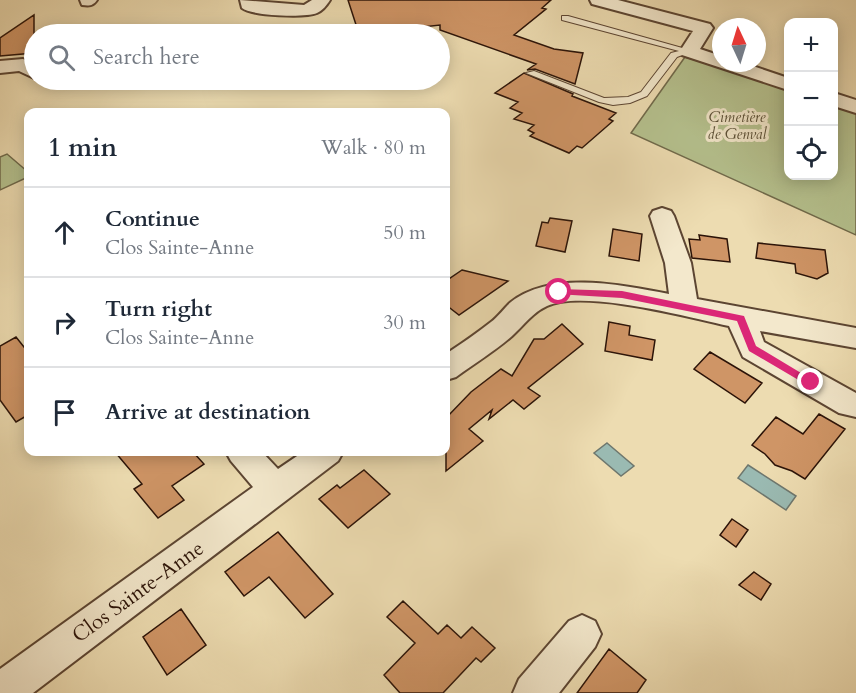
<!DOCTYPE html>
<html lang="en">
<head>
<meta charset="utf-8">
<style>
  :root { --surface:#fff; --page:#f2f2f3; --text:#1f2937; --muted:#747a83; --line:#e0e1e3 }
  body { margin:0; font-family:Cardo,serif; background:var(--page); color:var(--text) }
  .controls { position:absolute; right:18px; top:18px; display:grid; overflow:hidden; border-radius:12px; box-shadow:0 3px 15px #0003 }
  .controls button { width:54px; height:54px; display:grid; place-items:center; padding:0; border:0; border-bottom:2px solid var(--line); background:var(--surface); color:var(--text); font:30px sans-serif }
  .compass { position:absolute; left:712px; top:18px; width:54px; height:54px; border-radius:50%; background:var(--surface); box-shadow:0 3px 15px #0003; rotate:356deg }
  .stop { position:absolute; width:18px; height:18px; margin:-14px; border:4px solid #db2777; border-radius:50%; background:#fff }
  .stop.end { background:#db2777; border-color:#fff; box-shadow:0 2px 6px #0008 }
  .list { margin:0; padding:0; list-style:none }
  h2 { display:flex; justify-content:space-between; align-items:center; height:78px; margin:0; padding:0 24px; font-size:26px }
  h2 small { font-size:20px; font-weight:400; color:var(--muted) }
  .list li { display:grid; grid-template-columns:39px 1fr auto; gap:18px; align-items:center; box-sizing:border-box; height:90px; padding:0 24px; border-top:2px solid var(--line) }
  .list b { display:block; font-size:22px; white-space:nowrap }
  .list p { margin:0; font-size:20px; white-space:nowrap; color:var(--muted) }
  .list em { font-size:20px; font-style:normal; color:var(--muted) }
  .icon { flex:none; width:33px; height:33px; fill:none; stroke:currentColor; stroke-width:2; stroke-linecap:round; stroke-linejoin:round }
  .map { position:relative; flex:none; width:856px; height:693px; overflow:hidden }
  .search { position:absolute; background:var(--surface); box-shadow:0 3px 15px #0003; left:24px; top:24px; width:426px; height:66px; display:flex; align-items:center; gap:15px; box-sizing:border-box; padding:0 21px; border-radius:33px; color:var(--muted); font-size:22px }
  .panel { position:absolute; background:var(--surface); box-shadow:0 3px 15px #0003; left:24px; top:108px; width:426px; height:348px; border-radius:12px }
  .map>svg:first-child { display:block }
  .green { fill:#b5c18e; stroke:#706a4b; stroke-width:1.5 }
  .water { fill:#9abab2; stroke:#6e776e; stroke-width:1.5 }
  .building { fill:#cf9566; stroke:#2b1308; stroke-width:1.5 }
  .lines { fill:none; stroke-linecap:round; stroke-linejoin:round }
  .lane-casing { stroke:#5c4532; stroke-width:2 }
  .street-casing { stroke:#5c4532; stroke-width:4 }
  .lane { fill:#f3e8cc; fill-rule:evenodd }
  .street { fill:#f3e8cc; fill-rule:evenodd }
  .route { fill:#db2777 }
  .labels { text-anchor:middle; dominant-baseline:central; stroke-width:6; stroke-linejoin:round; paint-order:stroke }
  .far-park-label { font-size:15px; font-style:italic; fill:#5b5037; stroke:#f3e8cc }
  .near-street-label { font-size:21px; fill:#2b1308; stroke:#f3e8cc }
</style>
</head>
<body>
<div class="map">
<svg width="856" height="693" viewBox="0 0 856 693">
  <rect width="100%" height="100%" fill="#eddcb1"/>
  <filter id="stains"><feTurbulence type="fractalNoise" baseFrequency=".00333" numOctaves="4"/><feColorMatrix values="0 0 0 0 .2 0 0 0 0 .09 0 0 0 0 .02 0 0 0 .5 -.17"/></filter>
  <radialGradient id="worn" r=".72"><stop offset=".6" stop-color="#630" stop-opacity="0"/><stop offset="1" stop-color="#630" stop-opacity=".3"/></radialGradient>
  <path class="green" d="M685,57l103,32v87h46v-71l22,8v122l-225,-102z
    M7,154l21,18v5l-28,13v-33z"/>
  <path class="water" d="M607,443l27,23 -13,10 -27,-23z
    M748,465l48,31 -10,14 -48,-32z"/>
  <path class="building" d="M348,0h203l-9,8 4,1 -32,26 40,14 29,4 -8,31 -40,-15 -8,1 9,-6 -96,-34v-5l-81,9z
    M34,15v38l-34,3v-18z
    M524,73l49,21 -1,2 44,17 -7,6 4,2 -31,27 -5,-2 -8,7 -39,-17 4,-3 -6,-3 6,-5 -20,-6 8,-6 -12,-5 8,-6 -23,-9z
    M550,218l22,3 -7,31 -29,-6 6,-24 6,1z
    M613,229l29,5 -3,27 -30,-5z
    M699,235l28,4 3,23 -38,-4 -3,-19 11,1z
    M758,243l67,7 3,23 -11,6 -21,-6 -1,-9 -39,-6z
    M462,270l46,11 -49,34 -13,-10v-24z
    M609,322l21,4 -1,9 26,5 -3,20 -47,-9z
    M562,324l21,20 -55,44 12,8 -16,13 -11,-9 -24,19 3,-9 -23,19 14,12 -37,30v-53l25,-26 30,-23 11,7 22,-37h10z
    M16,337l12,15v63l-12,7 -16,-22v-54z
    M710,352l52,31 -17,20 -51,-34z
    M819,414l26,15 -40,50 -13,-8 -17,-6 -10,-11 -13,-9 24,-28 27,17z
    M115,452h78l11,12 -32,22 12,14 -26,18 -24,-29 8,-5z
    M364,470l26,24 -42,34 -29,-29 18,-14 3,3z
    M732,519l16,11 -12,17 -16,-12z
    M278,532l55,62 -28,24 -36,-41 -25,19 -19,-24z
    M754,572l17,12 -10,16 -22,-15z
    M403,601l35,33 9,-9 14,13 11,-11 23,21 -14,14 -5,-4 -33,35h-43l-16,-18 31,-32 -28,-26z
    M181,609l25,36 -39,30 -24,-38z
    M609,649l37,31 -9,13h-60z"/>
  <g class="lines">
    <defs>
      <path id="lane" d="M562,16h6l125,35 -16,6 -30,39 -17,7 -17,2 -14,-3 -73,-29 8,-2 70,27 24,-1 13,-5 30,-39 8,-2 -117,-31z"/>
      <path id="street" d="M80,0h17c-4,6 -8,6 -15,5z
        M240,0l64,5 8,-5h18c-3,5 -8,11 -13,13 -12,5 -65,3 -75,-5z
        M590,0h28l92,24 3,4 -13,21 21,7v7h23l44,15v12l-106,-35 -2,-4 13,-20 -101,-27z
        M23,59l11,5v14l-15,-7 -19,2v-12z
        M834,93l22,7v13l-22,-7z
        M662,208l9,3 3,5 17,47 6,36 159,29v20l-96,-17 4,11 92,51v24l-17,-4 -96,-56 -14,-31c-40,-9 -146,-37 -182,-20 -15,7 -23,19 -35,30 -17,15 -37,27 -56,41l-10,3v-26c15,-10 31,-21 45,-32 8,-6 13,-14 20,-20 41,-32 111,-17 158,-8l-4,-31 -15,-47 3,-5z
        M226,452h36l16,17 25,-17h40l-5,9 -305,232h-33v-24l253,-182 -22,-26z
        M582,615l13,6 6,13 -6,13 -36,46h-46l6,-14 50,-58z"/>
    </defs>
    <use href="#lane" class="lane-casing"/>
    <use href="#street" class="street-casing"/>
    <use href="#lane" class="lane"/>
    <use href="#street" class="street"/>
  </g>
  <path class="route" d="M559,289l63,2 122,25 12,30 60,36 -5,4 -4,-1 -58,-34 -12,-30 -115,-23 -66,-4v-4z"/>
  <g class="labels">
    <g class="far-park-label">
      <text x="737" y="117">Cimetière<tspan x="737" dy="17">de Genval</tspan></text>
    </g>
    <g class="near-street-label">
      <text transform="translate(138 592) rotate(-36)">Clos Sainte-Anne</text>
    </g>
  </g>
  <rect width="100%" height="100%" filter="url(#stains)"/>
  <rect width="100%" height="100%" fill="url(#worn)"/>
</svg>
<div class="controls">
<button>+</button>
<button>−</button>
<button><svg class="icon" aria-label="locate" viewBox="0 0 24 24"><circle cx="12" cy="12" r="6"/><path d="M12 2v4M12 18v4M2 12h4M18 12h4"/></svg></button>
</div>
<svg class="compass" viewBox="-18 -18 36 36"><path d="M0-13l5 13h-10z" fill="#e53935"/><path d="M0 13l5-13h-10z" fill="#747a83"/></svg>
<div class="stop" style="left:559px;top:292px"></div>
<div class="stop end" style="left:811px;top:382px"></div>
<div class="search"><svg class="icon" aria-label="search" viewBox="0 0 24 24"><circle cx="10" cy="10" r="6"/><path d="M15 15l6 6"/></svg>Search here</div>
<section class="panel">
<h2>1 min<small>Walk · 80 m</small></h2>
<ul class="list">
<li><svg class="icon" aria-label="ahead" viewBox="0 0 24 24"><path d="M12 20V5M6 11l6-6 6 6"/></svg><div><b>Continue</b><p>Clos Sainte-Anne</p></div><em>50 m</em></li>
<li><svg class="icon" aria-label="right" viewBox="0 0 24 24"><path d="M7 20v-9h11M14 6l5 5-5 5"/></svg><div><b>Turn right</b><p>Clos Sainte-Anne</p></div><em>30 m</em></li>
<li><svg class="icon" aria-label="arrive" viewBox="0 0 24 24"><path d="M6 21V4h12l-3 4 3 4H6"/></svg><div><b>Arrive at destination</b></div></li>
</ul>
</section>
</div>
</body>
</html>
